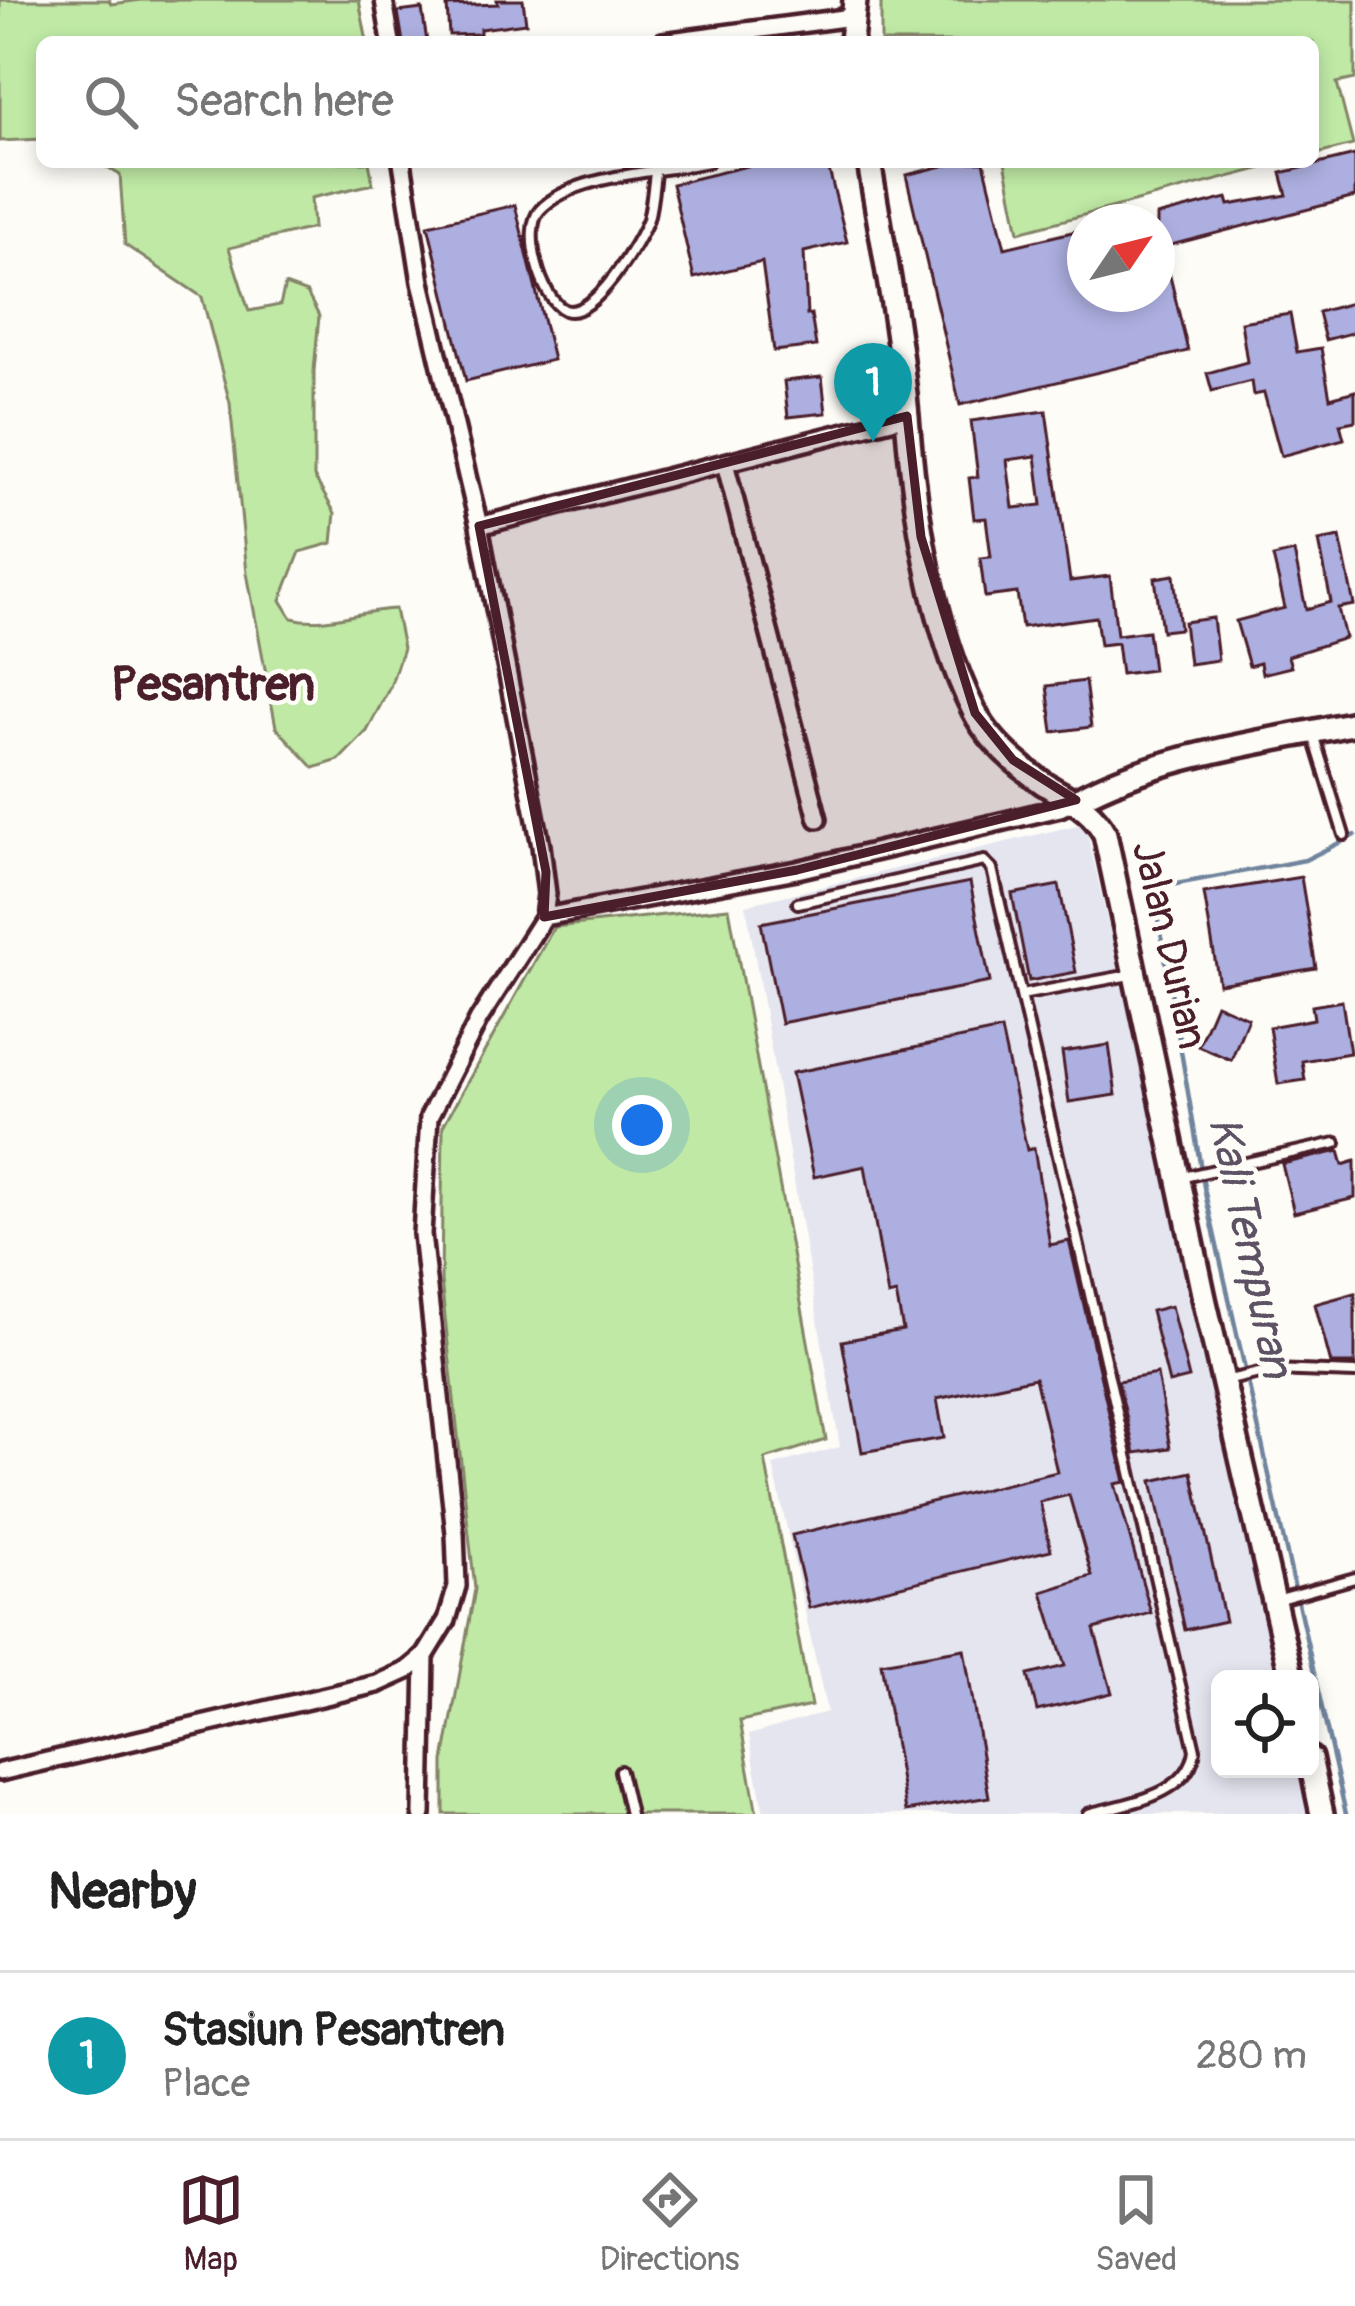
<!DOCTYPE html>
<html lang="en">
<head>
<meta charset="utf-8">
<style>
  :root { --surface:#fff; --page:#f2f2f2; --text:#222; --muted:#767676; --line:#e0e0e0; --accent:#4a1f2b }
  body { margin:0; font-family:Pangolin,sans-serif; background:var(--page); color:var(--text) }
  .controls { position:absolute; right:36px; bottom:36px; display:grid; overflow:hidden; border-radius:18px; box-shadow:0 6px 18px #0003 }
  .controls button { width:108px; height:108px; display:grid; place-items:center; padding:0; border:0; border-bottom:3px solid var(--line); background:var(--surface); color:var(--text); font:60px sans-serif }
  .compass { position:absolute; left:1067px; top:204px; width:108px; height:108px; border-radius:50%; background:var(--surface); box-shadow:0 6px 18px #0003; rotate:55deg }
  .you { position:absolute; left:642px; top:1125px; width:42px; height:42px; margin:-30px; border:9px solid #fff; border-radius:50%; background:#1a73e8; box-shadow:0 0 0 18px #1a73e833 }
  .badge { display:grid; place-items:center; width:78px; height:78px; border-radius:50%; background:var(--accent); color:#fff; font-size:39px; font-weight:700 }
  .pin { position:absolute; translate:-50% -99px; filter:drop-shadow(0 3px 6px #0008) }
  .pin::after { content:''; position:absolute; top:63px; width:42px; height:36px; background:inherit; clip-path:polygon(0 0,100% 0,50% 100%) }
  .list { margin:0; padding:0; list-style:none }
  h2 { display:flex; justify-content:space-between; align-items:center; height:156px; margin:0; padding:0 48px; font-size:51px }
  h2 small { font-size:39px; font-weight:400; color:var(--muted) }
  .list li { display:grid; grid-template-columns:78px 1fr auto; gap:36px; align-items:center; box-sizing:border-box; height:168px; padding:0 48px; border-top:3px solid var(--line) }
  .list b { display:block; font-size:45px; white-space:nowrap }
  .list p { margin:0; font-size:39px; white-space:nowrap; color:var(--muted) }
  .list em { font-size:39px; font-style:normal; color:var(--muted) }
  .icon { flex:none; width:66px; height:66px; fill:none; stroke:currentColor; stroke-width:2; stroke-linecap:round; stroke-linejoin:round }
  .map { position:relative; flex:none; width:1355px; height:1814px; overflow:hidden }
  .search { position:absolute; background:var(--surface); box-shadow:0 6px 18px #0003; left:36px; right:36px; top:36px; height:132px; display:flex; align-items:center; gap:30px; box-sizing:border-box; padding:0 42px; border-radius:18px; color:var(--muted); font-size:45px }
  .sheet { height:324px; background:var(--surface) }
  nav { display:flex; justify-content:space-around; align-items:center; box-sizing:border-box; height:168px; border-top:3px solid var(--line); background:var(--surface); font-size:33px; color:var(--muted) }
  nav a { display:grid; justify-items:center; gap:6px }
  nav .on { color:var(--accent) }
  .map>svg:first-child { display:block }
  .built { fill:#e5e5f0 }
  .green { fill:#bfe9a5; stroke:#848468; stroke-width:3 }
  .lines { fill:none; stroke-linecap:round; stroke-linejoin:round }
  .stream { stroke:#70849d; stroke-width:4.5 }
  .building { fill:#adafe0; stroke:#4a1f2b; stroke-width:3; fill-rule:evenodd }
  .service-casing { stroke:#4a1f2b; stroke-width:16 }
  .minor-casing { stroke:#4a1f2b; stroke-width:24 }
  .secondary-casing { stroke:#4a1f2b; stroke-width:30 }
  .service { stroke:#fdfcf7; stroke-width:8 }
  .minor { stroke:#fdfcf7; stroke-width:15 }
  .secondary { stroke:#fdfcf7; stroke-width:21 }
  .marked { fill:#4a1f2b; fill-opacity:0.2; stroke:#4a1f2b; stroke-width:9; stroke-linejoin:round }
  .labels { text-anchor:middle; dominant-baseline:central; stroke-width:9; stroke-linejoin:round; paint-order:stroke }
  .street-label { font-size:42px; fill:#4a1f2b; stroke:#fdfcf7 }
  .water-label { font-size:45px; font-style:italic; fill:#5d5164; stroke:#fdfcf7 }
  .quarter-label { font-size:48px; font-weight:bold; fill:#4a1f2b; stroke:#fdfcf7 }
</style>
</head>
<body>
<div class="map">
<svg width="1355" height="1814" viewBox="0 0 1355 1814">
  <rect width="100%" height="100%" fill="#fdfcf7"/>
  <filter id="ink" filterUnits="userSpaceOnUse"><feTurbulence type="fractalNoise" baseFrequency=".00833" numOctaves="2"/><feDisplacementMap in="SourceGraphic" scale="24" xChannelSelector="R" yChannelSelector="G"/><feConvolveMatrix kernelMatrix="1 2 1 2 8 2 1 2 1" color-interpolation-filters="sRGB"/></filter>
  <g filter="url(#ink)">
    <path class="built" d="M1085,823l195,856h-60v90h80l10,45h-546l-15,-79 78,-23 -54,-247 67,-18 -94,-542z"/>
    <path class="green" d="M0,0h109l2,4 30,-4h218l8,42h-325v97l-42,2z
      M881,0h474v79l-18,4 16,62 -40,10v-113h-432z
      M98,162h271l4,22 -62,14 2,30 -84,20 20,63 31,-6 5,-20 22,8 12,23 -5,55v106l21,36 -3,30 -32,9 -19,48 11,18c34,9 67,-8 103,-9l8,39 -13,39 -23,44 -28,29 -25,8 -38,-41 -29,-154 -17,-170 -28,-106 -77,-52 -5,-70z
      M1005,162h281l-267,70z
      M729,908l97,532 -61,19 46,247 -71,15 17,93h-313v-53l31,-172 -34,-308 2,-155 111,-199z"/>
    <g class="lines">
      <path class="stream" d="M1346,1814l-141,-621 -50,-296 16,-12 134,-25 50,-25"/>
    </g>
    <path class="building" d="M497,0h26l3,23 -46,6v5l-31,1 -2,-29 51,-2z
      M422,9l5,33h-24l-5,-30z
      M1355,155v42l-192,50 25,104 -228,54 -54,-230 53,-13h25l21,86 80,-19v65h72v-78l70,-18 2,7 58,-10 -6,-22z
      M764,162h63l20,80 -43,10 3,63 4,-1 5,32 -42,5 -12,-89 -68,16 -22,-94z
      M515,205l38,155 -87,21 -38,-156z
      M1355,302v30l-30,8 -7,-28z
      M1290,314l7,38 24,-4 9,50 25,-7v30l-15,3 4,15 -63,17 -17,-63 -11,2 -2,-14 -39,10 -5,-18 40,-11 -6,-40z
      M822,377l4,36 -38,4 -4,-36z
      M1046,411l24,170 40,-5 7,59 31,-4 5,39 -32,4 -4,-31 -17,2 -4,-28 -74,10 -5,-34 -32,4 -5,-39 11,-1 -5,-39 -12,1 -5,-41 9,-1 -7,-56zM1036,456l6,49 -29,3 -6,-48z
      M1340,537l14,68 -16,3 7,30 -57,18 3,11 -29,7 -2,-11 -11,3 -13,-45 49,-13 -12,-51 21,-5 12,57 25,-7 -12,-61z
      M1174,575l6,54 -18,2 -7,-53z
      M1213,618l5,42 -29,4 -5,-42z
      M1085,681l6,46 -38,5 -6,-46z
      M1301,877l15,91 -97,16 -15,-91z
      M970,882l20,100 -209,41 -20,-100z
      M1059,885l17,87 -47,9 -17,-87z
      M1342,1001l8,52 -48,8 3,19 -27,4 -9,-57 45,-8 -2,-13z
      M1216,1004l32,14 -17,42 -33,-14z
      M1001,1030l26,120 7,-2 16,97 19,-4 56,241 -10,2 36,129 -57,16 18,64 -75,18 -9,-36 37,-9 -23,-74 50,-16 -23,-81 -29,7 11,48 -242,58 -17,-73 265,-63 -22,-94 -98,21 7,39 -82,14 -20,-111 61,-11 -7,-36 -8,2 -23,-130 -51,11 -22,-104z
      M1109,1045l7,50 -47,7 -7,-50z
      M1339,1151l4,14 12,-4v37l-61,15 -12,-49z
      M1355,1293v71h-24l-16,-60z
      M1171,1306l18,72 -20,5 -18,-72z
      M1157,1374l13,74 -35,5 -17,-72z
      M1192,1472l33,149 -40,9 -33,-149z
      M964,1649l25,148 -83,14 -25,-148z"/>
    <g class="lines">
      <defs>
        <path id="service" d="M655,173c-2,15 -3,31 -7,46 -8,22 -55,102 -83,91 -25,-11 -43,-81 -25,-100 33,-36 121,-38 168,-48
          M1313,734l31,101
          M798,903l186,-42 8,8 29,126
          M1179,1178l157,-35
          M1225,1381l47,-11 83,3
          M1276,1600l79,-22
          M620,1771l10,43
          M1088,1814c38,-11 101,-17 107,-64l-174,-755 109,-20"/>
        <path id="minor" d="M384,0l7,42
          M663,42l189,-25
          M725,463l93,356
          M479,526l428,-110
          M544,917l253,-47 263,-62 16,-8
          M0,1772l377,-88 31,-14 17,-14 22,-36 10,-34 -2,-53 -33,-299 7,-117 50,-98 65,-102 3,-23 -6,-48 -62,-320 -58,-244 -19,-120
          M422,1814l3,-158"/>
        <path id="secondary" d="M851,42l4,-42
          M869,162c14,84 31,170 38,254 7,93 25,211 67,295 15,30 42,53 69,72 26,17 47,23 62,51l99,464 88,381
          M1076,800c84,-46 187,-57 279,-77
          M1310,1758l12,56"/>
      </defs>
      <use href="#service" class="service-casing"/>
      <use href="#minor" class="minor-casing"/>
      <use href="#secondary" class="secondary-casing"/>
      <use href="#service" class="service"/>
      <use href="#minor" class="minor"/>
      <use href="#secondary" class="secondary"/>
    </g>
  </g>
  <path class="marked" d="M907,416l14,121 54,176 38,47 63,40 -279,70 -253,47 2,-45 -67,-346z"/>
  <g class="labels">
    <g class="street-label">
      <text transform="translate(1169 945) rotate(77)">Jalan Durian</text>
    </g>
    <g class="water-label">
      <text transform="translate(1250 1247) rotate(78)">Kali Tempuran</text>
    </g>
    <g class="quarter-label">
      <text x="213" y="685">Pesantren</text>
    </g>
  </g>
</svg>
<div class="controls">
<button><svg class="icon" aria-label="locate" viewBox="0 0 24 24"><circle cx="12" cy="12" r="6"/><path d="M12 2v4M12 18v4M2 12h4M18 12h4"/></svg></button>
</div>
<svg class="compass" viewBox="-18 -18 36 36"><path d="M0-13l5 13h-10z" fill="#e53935"/><path d="M0 13l5-13h-10z" fill="#767676"/></svg>
<div class="you"></div>
<div class="pin badge" style="left:873px;top:442px;background:#0f9aa8">1</div>
<div class="search"><svg class="icon" aria-label="search" viewBox="0 0 24 24"><circle cx="10" cy="10" r="6"/><path d="M15 15l6 6"/></svg>Search here</div>
</div>
<section class="sheet">
<h2>Nearby<small></small></h2>
<ul class="list">
<li><span class="badge" style="background:#0f9aa8">1</span><div><b>Stasiun Pesantren</b><p>Place</p></div><em>280 m</em></li>
</ul>
</section>
<nav>
<a class="on"><svg class="icon" aria-label="map" viewBox="0 0 24 24"><path d="M3 6l6-2 6 2 6-2v14l-6 2-6-2-6 2zM9 4v14M15 6v14"/></svg>Map</a>
<a><svg class="icon" aria-label="directions" viewBox="0 0 24 24"><path d="M12 3l9 9-9 9-9-9zM9 14v-3h6M13 9l2 2-2 2"/></svg>Directions</a>
<a><svg class="icon" aria-label="saved" viewBox="0 0 24 24"><path d="M7 4h10v16l-5-4-5 4z"/></svg>Saved</a>
</nav>
</body>
</html>
